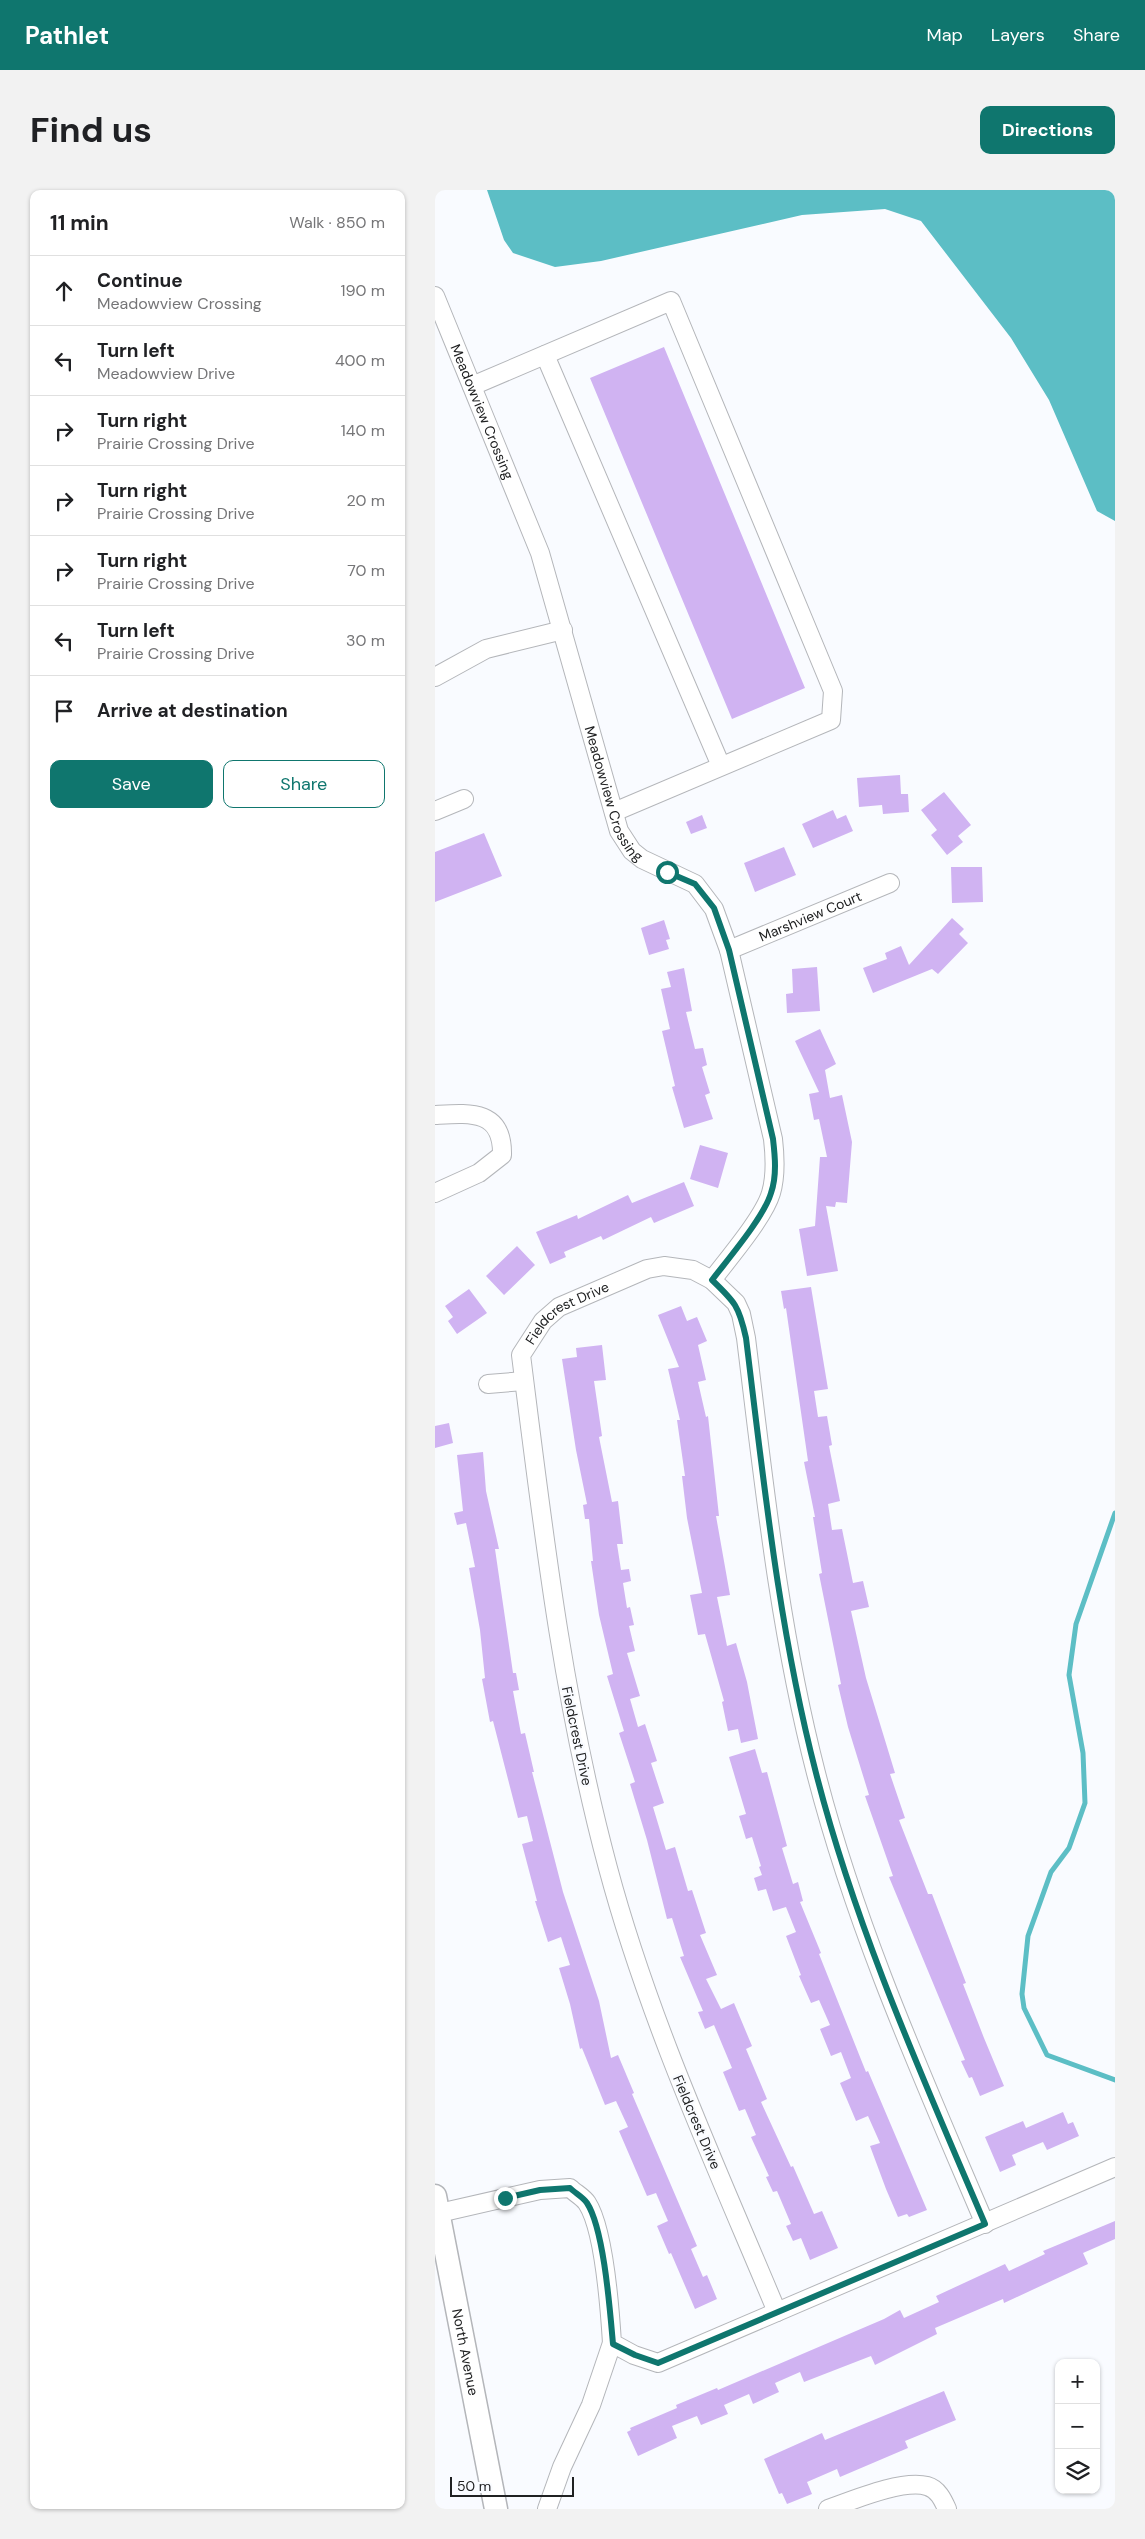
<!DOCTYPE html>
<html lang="en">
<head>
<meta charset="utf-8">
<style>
  :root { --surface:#fff; --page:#f2f2f2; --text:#202124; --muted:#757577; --line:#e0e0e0; --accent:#0f766e }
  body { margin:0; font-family:"DM Sans",sans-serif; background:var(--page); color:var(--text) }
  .controls { position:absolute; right:15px; bottom:15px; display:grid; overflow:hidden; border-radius:10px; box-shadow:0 1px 4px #0004 }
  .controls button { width:45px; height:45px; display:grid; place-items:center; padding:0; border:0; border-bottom:1px solid var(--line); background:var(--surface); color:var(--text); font:25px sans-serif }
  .scale { position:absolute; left:15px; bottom:12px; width:124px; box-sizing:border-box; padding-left:5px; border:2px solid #202122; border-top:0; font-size:14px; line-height:18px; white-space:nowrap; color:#202122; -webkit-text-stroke:4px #f9fbff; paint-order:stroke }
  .stop { position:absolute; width:15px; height:15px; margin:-11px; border:4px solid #0f766e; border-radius:50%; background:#fff }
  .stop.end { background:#0f766e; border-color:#fff; box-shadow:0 1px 5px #0008 }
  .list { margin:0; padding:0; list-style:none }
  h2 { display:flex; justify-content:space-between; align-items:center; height:65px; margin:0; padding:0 20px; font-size:21px }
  h2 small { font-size:16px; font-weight:400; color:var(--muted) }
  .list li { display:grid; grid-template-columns:32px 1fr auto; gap:15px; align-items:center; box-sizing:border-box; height:70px; padding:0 20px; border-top:1px solid var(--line) }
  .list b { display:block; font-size:19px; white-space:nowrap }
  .list p { margin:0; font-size:16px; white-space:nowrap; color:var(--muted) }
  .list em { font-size:16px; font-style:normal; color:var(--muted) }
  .actions { display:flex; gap:10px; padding:15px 20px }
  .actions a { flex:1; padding:11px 0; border:1px solid var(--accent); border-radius:10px; text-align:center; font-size:18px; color:var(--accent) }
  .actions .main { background:var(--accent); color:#fff }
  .icon { flex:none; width:28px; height:28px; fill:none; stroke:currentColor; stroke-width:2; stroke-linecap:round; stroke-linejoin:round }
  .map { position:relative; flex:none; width:680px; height:2319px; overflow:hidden; border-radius:10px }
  header { display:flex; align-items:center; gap:30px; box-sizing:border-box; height:70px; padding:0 25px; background:var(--accent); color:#fff }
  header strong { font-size:24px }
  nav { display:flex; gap:28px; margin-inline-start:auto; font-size:18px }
  .intro { display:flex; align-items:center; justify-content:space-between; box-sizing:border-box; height:120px; padding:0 30px }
  h1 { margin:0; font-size:35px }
  .button { padding:12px 22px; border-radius:10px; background:var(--accent); color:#fff; font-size:18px; font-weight:700 }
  main { display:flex; gap:30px; padding:0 30px }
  aside { flex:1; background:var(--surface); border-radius:10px; box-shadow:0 1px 4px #0004 }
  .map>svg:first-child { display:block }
  .water { fill:#5cbec5 }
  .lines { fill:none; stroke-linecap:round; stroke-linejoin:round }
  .stream { stroke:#5cbec5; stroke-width:5 }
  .building { fill:#d0b3f2 }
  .minor-casing { stroke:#b4b6ba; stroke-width:20 }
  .major-casing { stroke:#b4b6ba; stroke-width:25 }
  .minor { stroke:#fff; stroke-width:18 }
  .major { stroke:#fff; stroke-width:22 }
  .route { stroke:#0f766e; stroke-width:6 }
  .labels { text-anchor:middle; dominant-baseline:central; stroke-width:4.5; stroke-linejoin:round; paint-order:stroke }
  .street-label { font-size:14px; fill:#202122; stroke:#f9fbff }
</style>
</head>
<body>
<header>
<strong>Pathlet</strong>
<nav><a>Map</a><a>Layers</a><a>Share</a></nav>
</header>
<div class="intro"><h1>Find us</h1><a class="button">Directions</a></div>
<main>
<aside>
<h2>11 min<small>Walk · 850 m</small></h2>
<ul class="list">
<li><svg class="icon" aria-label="ahead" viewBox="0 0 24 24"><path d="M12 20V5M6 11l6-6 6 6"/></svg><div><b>Continue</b><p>Meadowview Crossing</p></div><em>190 m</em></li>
<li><svg class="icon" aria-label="left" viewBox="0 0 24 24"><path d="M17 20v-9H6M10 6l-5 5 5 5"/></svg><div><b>Turn left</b><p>Meadowview Drive</p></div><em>400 m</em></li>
<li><svg class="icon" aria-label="right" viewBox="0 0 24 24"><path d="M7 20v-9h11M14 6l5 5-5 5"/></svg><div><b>Turn right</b><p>Prairie Crossing Drive</p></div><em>140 m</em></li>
<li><svg class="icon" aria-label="right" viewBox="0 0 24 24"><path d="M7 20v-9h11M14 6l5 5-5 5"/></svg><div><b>Turn right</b><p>Prairie Crossing Drive</p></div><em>20 m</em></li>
<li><svg class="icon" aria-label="right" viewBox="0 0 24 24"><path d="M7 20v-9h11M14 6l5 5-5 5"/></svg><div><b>Turn right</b><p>Prairie Crossing Drive</p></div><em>70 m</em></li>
<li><svg class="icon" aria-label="left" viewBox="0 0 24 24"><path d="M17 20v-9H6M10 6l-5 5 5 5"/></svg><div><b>Turn left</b><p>Prairie Crossing Drive</p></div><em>30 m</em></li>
<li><svg class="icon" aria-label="arrive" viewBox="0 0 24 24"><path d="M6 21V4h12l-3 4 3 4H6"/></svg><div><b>Arrive at destination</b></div></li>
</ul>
<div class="actions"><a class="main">Save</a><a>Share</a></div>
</aside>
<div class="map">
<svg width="680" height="2319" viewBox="0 0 680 2319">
  <rect width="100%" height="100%" fill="#f9fbff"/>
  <path class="water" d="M52,0h628v331l-18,-10 -48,-111 -38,-62 -90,-117 -36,-12 -83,6 -201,46 -46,6 -42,-14 -9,-13z"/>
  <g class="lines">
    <path class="stream" d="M680,1323l-39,111 -7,51 14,78 2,50 -16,45 -18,24 -23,64 -6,58 2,14 23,47 68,25"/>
  </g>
  <path class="building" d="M229,157l141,341 -73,31 -142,-341z
    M465,585l1,19h7l1,18 -26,2 -1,-9 -23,2 -2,-29z
    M509,602l27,33 -13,11 5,6 -16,13 -16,-20 6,-5 -16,-20z
    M398,620l4,9 9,-4 7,16 -40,17 -11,-24z
    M267,625l5,13 -16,6 -5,-12z
    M49,643l18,43 -67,26v-50z
    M349,657l12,28 -41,17 -11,-29z
    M516,677h31l1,35 -31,1z
    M517,728l12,11 -5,5 9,9 -30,31 -6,-5 -59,24 -10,-25 24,-9 -2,-6 16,-7 8,19z
    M229,730l6,19 -4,1 3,9 -20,6 -8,-27z
    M382,777l3,44 -33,2 -1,-19 7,-1 -1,-24z
    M249,778l8,43 -6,1 9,37 8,-1 4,17 -5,2 8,26 -5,2 8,24 -29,9 -12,-41 3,-1 -13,-55 8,-2 -9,-40 10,-2 -4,-15z
    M385,839l16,35 -11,6 5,28 12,-3 10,47 -5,61 -11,-1 -1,5 -9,-1 12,65 -31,5 -8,-47 16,-3 5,-69h7l-8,-38 -5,1 -5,-26 10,-2 -24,-51z
    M265,955l28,8 -10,35 -28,-9z
    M249,992l10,24 -40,17 -3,-6 -48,23 -2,-4 -37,16 2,5 -16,7 -14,-32 41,-17 1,4 50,-24 4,8z
    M82,1056l18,19 -31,30 -18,-19z
    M376,1097l17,102 -14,2 4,26 9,-1 5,29 -3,1 11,55 -12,3 4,26 10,-1 11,54 10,-2 6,26 -18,4 15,67 29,95 -5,1 15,44 -6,2 29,74h4l34,89 -3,1 21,54 20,48 -24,10 -8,-19 -3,1 -8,-17 4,-1 -76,-183 4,-1 -28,-80 4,-1 -21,-68 -10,-42 3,-1 -22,-110 3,-1 -9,-56h2l-11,-55 4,-1 -22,-153 -2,1 -3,-18z
    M34,1099l18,24 -30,21 -9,-13 5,-4 -8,-11z
    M246,1116l6,15 10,-4 10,24 -9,4 8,35 -8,2 8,35 2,-1 11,100h-3l14,79 -13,2 10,49 9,-3 11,39 11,57 -17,4 -3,-14 -10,2 -6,-29 2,-1 -19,-67 -7,1 -8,-40 12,-2 -15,-75 -5,-42h3l-8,-56h3l-12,-51 11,-2 -21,-52z
    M167,1155l4,35 -12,1 8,55 -3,1 13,65 6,-1 5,43h-6l4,26 8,-1 2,12 -8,2 4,25 3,-1 4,18 -5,1 6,25 -8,2 13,43 -10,3 8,28 7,-3 12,37 -6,2 13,40 -11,4 13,43 9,-3 13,44 4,-1 14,43 -6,2 17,40 -11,4 15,30 13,-6 18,43 -6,3 21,50 -6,3 30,65 2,-1 21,48 8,-3 16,37 -28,12 -9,-22 -8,3 -7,-15 5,-2 -14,-33 -4,1 -7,-15 3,-1 -18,-39 5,-2 -11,-26 -6,2 -16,-39 9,-4 -18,-43 -9,4 -7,-17 5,-1 -23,-54 4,-1 -12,-38 -5,1 -20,-79 -17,-56 5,-2 -16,-49 5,-2 -17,-55 6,-2 -14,-59 -8,-54h2l-4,-42h-4l-2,-14 4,-1 -11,-54 -14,-91 15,-2 -1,-9z
    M14,1233l4,20 -18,5v-22z
    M48,1262l3,39 13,58h-4l18,124h3l3,17 -6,1 8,43 4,-1 9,39h-2l31,120 36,109 12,57 7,-3 16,38 -2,1 65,152 -6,3 12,28 4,-2 10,24 -22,10 -24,-56 -2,1 -12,-28 11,-5 -12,-28 -9,3 -28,-65 9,-4 -12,-26 -11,4 -23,-57 -2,1 -10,-45 -11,-36 11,-3 -9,-28 -13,5 -13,-41h2l-15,-57 11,-3 -6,-25 -9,2 -25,-97 -3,1 -8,-43 3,-1 -5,-48 -11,-62 6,-1 -9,-44 -9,2 -3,-12 9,-2 -6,-56z
    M320,1559l7,24 5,-1 20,74 -5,2 11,36 5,-2 5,19 -3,1 21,51 -2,1 47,118 2,-1 59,139 -18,7 -2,-3 -9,3 -12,-28 -16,-43 10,-3 -12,-27 -12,5 -16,-38 11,-5 -10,-26 -10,4 -11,-27 10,-4 -11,-25 -8,3 -12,-27 2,-1 -15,-39 10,-4 -10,-25 -13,4 -7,-22 -8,2 -4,-13 8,-3 -3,-8 2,-1 -9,-29 -6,2 -7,-23 7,-2 -17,-57z
    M628,1922l5,12 5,-2 6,14 -32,14 -4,-8 -31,13 4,10 -16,7 -15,-35 38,-16 3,7z
    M680,2031v18l-32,14 5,11 -84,39 -1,-4 -68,29 2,6 -62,31 -4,-9 -67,26 -4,-10 -25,11 4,9 -26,12 -4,-10 -25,11 4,9 -27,11 -4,-9 -25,10 5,12 -39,18 -11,-24 4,-2 -1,-2 47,-20 -1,-3 41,-17 1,2 166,-71 16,-9 4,8 35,-16 -3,-6 69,-32 4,7 36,-17 -2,-3z
    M509,2201l12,29 -51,21 3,7 -68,29 -3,-8 -30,13 5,12 -25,10 -5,-11 -3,1 -15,-35 58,-26 3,7z"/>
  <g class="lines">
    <defs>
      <g id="minor">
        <path id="s1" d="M0,106l105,257 79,278 13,20 10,8 53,25 19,25 15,41 44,189c2,17 3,37 -2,54 -7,24 -43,66 -59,87"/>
        <path d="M110,165l176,411"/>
        <path d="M37,196l199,-85 162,390 -2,29 -217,92"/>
        <path d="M0,487l51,-28 77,-19"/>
        <path d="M0,621l29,-12"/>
        <path id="s2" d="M294,760l161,-67"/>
        <path d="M0,925c34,-2 68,-6 67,40l-23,18 -44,20"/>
        <path d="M53,1194l36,-3"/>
        <path d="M0,2024l105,-24 30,-2c5,5 13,9 17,15 17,26 23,108 25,140l22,12 24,8 457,-196"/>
        <path id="s3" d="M342,2122c-61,-146 -128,-291 -169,-444 -46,-171 -65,-339 -87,-513l22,-34 16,-14 88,-38 17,-3 29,4 19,10 24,23 5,11 5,24c18,146 33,292 70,435 40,156 106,303 169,451"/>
        <path d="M112,2319l15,-42 29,-62 21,-62"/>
        <path d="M393,2319c23,-8 74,-30 99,-23 11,3 16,14 20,23"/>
      </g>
      <g id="major">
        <path id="s4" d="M0,2006l61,313"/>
      </g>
    </defs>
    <use href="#minor" class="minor-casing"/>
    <use href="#major" class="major-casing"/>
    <use href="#minor" class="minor"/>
    <use href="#major" class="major"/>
  </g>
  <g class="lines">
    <path class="route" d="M70,2008l35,-8 30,-2c5,5 13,9 17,15 17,26 23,108 26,141l22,11 23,8 327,-139c-63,-148 -129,-295 -169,-451 -37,-143 -52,-289 -70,-435 -7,-32 -11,-36 -34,-58 16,-21 52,-63 59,-87 6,-17 4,-37 2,-54l-44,-189 -15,-42 -19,-24 -28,-12"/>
  </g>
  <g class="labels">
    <g class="street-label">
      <text stroke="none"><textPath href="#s1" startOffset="125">Meadowview Crossing</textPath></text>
      <text stroke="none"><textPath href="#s1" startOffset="530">Meadowview Crossing</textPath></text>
      <text stroke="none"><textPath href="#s2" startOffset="88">Marshview Court</textPath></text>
      <text stroke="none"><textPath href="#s3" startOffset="1061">Fieldcrest Drive</textPath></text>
      <text transform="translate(142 1546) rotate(78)">Fieldcrest Drive</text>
      <text transform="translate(262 1932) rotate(67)">Fieldcrest Drive</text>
      <text stroke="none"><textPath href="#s4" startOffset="159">North Avenue</textPath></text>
    </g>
  </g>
</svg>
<div class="controls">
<button>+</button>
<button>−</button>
<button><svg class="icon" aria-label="layers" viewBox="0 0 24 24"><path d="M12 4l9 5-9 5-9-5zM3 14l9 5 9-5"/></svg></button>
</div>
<div class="scale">50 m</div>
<div class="stop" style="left:232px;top:682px"></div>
<div class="stop end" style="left:70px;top:2008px"></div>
</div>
</main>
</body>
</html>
